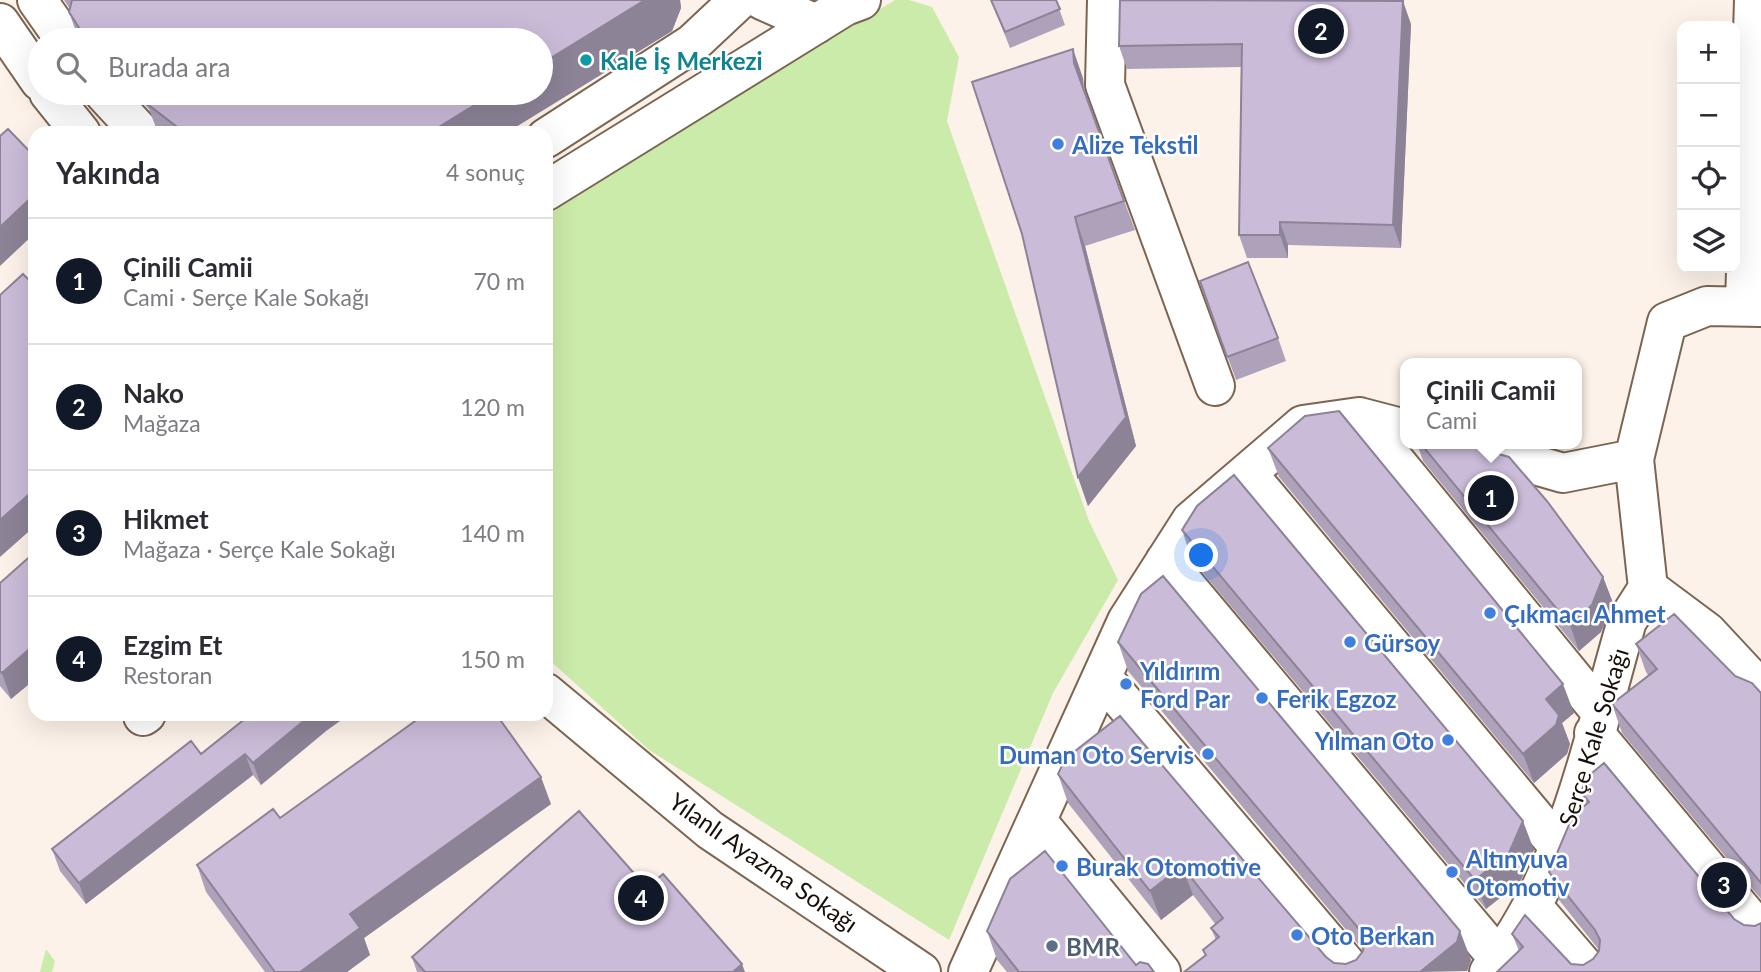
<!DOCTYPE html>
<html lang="tr">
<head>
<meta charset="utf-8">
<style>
  :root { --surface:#fff; --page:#f7f7f7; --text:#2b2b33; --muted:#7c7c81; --line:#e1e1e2; --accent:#111827 }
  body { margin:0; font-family:Lato,sans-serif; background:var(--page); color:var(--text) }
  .controls { position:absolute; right:21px; top:21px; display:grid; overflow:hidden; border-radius:14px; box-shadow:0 7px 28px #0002 }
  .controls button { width:63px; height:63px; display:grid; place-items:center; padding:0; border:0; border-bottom:2px solid var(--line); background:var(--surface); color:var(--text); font:35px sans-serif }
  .you { position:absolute; left:1202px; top:556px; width:24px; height:24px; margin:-18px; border:5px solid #fff; border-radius:50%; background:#1a73e8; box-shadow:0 0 0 10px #1a73e833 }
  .badge { display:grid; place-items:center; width:46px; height:46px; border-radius:50%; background:var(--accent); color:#fff; font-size:23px; font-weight:700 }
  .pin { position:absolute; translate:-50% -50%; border:4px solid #fff; box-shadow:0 2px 7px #0006 }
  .popup { position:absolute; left:1400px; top:358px; width:182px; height:91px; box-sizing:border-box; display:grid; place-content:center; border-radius:14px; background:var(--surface); filter:drop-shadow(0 2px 5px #0005); font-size:23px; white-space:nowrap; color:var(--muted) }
  .popup b { font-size:26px; color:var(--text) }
  .popup::after { content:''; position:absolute; left:50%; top:100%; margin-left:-14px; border:14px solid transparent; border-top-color:var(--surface) }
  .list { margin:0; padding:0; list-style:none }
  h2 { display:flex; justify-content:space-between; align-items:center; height:91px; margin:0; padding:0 28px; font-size:30px }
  h2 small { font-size:23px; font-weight:400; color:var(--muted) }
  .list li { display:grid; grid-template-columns:46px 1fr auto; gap:21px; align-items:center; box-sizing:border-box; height:126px; padding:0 28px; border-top:2px solid var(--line) }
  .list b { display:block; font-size:26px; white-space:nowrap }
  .list p { margin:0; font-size:23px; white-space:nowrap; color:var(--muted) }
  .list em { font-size:23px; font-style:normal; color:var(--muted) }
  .icon { flex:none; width:38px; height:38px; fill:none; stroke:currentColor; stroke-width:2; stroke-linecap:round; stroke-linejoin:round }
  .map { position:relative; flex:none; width:1761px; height:972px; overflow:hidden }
  .search { position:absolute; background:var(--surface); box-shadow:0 7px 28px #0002; left:28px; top:28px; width:525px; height:77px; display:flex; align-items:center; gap:18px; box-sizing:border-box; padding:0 24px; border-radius:38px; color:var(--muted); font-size:26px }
  .panel { position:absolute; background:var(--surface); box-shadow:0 7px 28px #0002; left:28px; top:126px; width:525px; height:595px; border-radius:21px }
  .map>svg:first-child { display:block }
  .green { fill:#cbebaa }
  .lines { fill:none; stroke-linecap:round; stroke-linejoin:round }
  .minor-casing { stroke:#7c6551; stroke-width:42 }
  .major-casing { stroke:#7c6551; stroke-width:42 }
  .minor { stroke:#fff; stroke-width:38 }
  .major { stroke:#fff; stroke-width:38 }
  .wall { fill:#aea1ba }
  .shaded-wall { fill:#8d8397 }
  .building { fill:#cabbd8; stroke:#8d8397; stroke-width:2 }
  .culture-dot { fill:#0f9aa8; stroke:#fff; stroke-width:2.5 }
  .shop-dot { fill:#3f7fe0; stroke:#fff; stroke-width:2.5 }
  .service-dot { fill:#5c6f8a; stroke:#fff; stroke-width:2.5 }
  .labels { text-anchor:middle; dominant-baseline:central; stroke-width:5; stroke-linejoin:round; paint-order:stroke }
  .culture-label { font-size:24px; font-weight:bold; fill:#0d838f; stroke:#fff; text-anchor:start }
  .shop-label { font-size:24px; font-weight:bold; fill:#366cbe; stroke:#fff; text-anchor:start }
  .street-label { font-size:24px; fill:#181008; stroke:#fff }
  .service-label { font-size:24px; font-weight:bold; fill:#4e5e75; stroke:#fff; text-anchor:start }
</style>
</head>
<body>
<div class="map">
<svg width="1761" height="972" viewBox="0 0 1761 972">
  <rect width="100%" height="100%" fill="#fdf2e9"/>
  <path class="green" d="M895,0h14l23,7 27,50 -12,64 142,400 29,59 -65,113 -104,247 -300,-190 -103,-93v-447z
    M46,949l9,12 -3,11h-12z"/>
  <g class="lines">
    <defs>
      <path id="minor" d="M37,0l28,40
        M762,0l54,24
        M1107,0l-2,85 110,301
        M104,93l37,40
        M546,138l146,-94 47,-44
        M1745,305l9,-305
        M1359,417l241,294
        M1462,444l101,29 71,-14
        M1247,473l313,375
        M1165,561l334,398
        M1648,588l59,44 54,58
        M1102,677l251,295
        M546,693l164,137 211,142
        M143,716l3,-2
        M1594,733l167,200
        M1037,821l124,151
        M1532,906l57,66
        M968,972l159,-351 64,-100 112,-96 56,-8 46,12
        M1489,972c79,-99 103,-232 138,-351l21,-33 -14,-129 33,-137 40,-16 54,1"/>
      <path id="major" d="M0,23l40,58
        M49,93l32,40
        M546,191l299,-185 16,-6"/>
    </defs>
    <use href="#minor" class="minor-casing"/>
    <use href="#major" class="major-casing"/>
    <use href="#minor" class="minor"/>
    <use href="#major" class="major"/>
  </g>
  <path class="wall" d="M64,0h616l1,8 -9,23 -166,102h-348l-9,-24 -15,-16h407v-53h-462l-10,-28 1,-3z
    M991,0h65l9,25 -55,23z
    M1411,24l-10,224 -113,-3v13h-41l-8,-23 2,-168 -114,2 -8,-23z
    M1083,78l1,14 51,138 -50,16 51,200 -48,60 -10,-29 -56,-243z
    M1200,281l78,57 8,23 -50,19z
    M1417,444h47l139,133 10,26 -12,29 -22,19 -156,-190z
    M1268,448l306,265 -12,10 8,21 -3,10 -33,29 -255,-306z
    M1182,530l352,320 -14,32 -34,27 -294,-349z
    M35,552v127l-24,20 -11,-13v-103z
    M1118,642l353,318 -4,11 -283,1 21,-16 -2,-6 13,-10 -5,-12 5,-3 -23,-30 -32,25 -93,-117 -10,-29 276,189 12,1 10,-4 7,-10 -235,-279z
    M1636,644l99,32 26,17v206l-139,-166 -10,-29 36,-29 -2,-3z
    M326,731l-65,54 -8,-10 -167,129 -26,-33 -8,-22 149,-95z
    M1581,792l153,127 10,6 11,1 6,46h-264l22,-21 -7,-17 59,30 12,1 10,-6 6,-8v-1l-40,-50 -10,-28 37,-68z
    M551,804l-187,134 6,17 -23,17h-82l-59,-80 -9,-27 83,-47z
    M647,888l98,84h-328l-5,-15z
    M987,931l149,34 18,7h-147l-10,-12z"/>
  <path class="shaded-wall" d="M645,0h35l1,8 -9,23 -166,102h-77l65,-40h47v-29z
    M1403,1l8,23 -10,224 -8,-23z
    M1073,49l10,29 1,15 -10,-30z
    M35,194v39l-35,33v-39z
    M1075,217l10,29 51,200 -48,60 -10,-29z
    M1280,222l8,23v13l-8,-23z
    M35,489v37l-35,31v-37z
    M1603,577l10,26 -12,29 -22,19 -9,-26z
    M35,644v35l-24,20 -9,-26z
    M1563,684l11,29 -12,10 8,21 -3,10 -33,29 -11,-29 23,-55z
    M312,714h38l-24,17 -65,54 -8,-22z
    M245,754l8,21 -167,129 -7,-21z
    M541,777l10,27 -187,134 6,17 -23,17h-47l50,-58z
    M1523,821l11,29 -14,32 -34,27 -11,-29z
    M1182,866l11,29 -32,25 -11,-29z
    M1460,931l11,29 -4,11 -47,1z
    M742,964l3,8h-12z"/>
  <path class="building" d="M72,0h573l-104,64v-24h-434l-11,-7 -13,1 -14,-22z
    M991,0h65l4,9 -55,23z
    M1120,0l283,1 -10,224 -113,-3v13h-41l3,-191 -123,2z
    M1073,49l1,14 50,138 -49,16 51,200 -48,60 -56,-243 -50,-152z
    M148,93h346l-65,40h-244l-39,-30z
    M8,129l27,28v37l-35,33v-91z
    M1248,262l30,76 -51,19 -27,-76z
    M23,274l12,12v203l-35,31v-225z
    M1339,411l224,273 -17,15 13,16 -3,10 -33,29 -255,-306 37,-32z
    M1421,444h43l45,13 38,44 56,76 -11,28 -22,20z
    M1234,475l289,346 -14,32 -34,27 -293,-350 15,-24z
    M35,552v92l-33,29 -2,-2v-88z
    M1163,576l297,355 -3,11 -37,30h-236l22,-17 -3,-5 16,-13 -8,-9 12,-10 -41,-52 -32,25 -92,-117 7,-15 55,-43 206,241 8,6 12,1 10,-4 7,-9 1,-11 -5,-11 -241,-287 23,-48z
    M1674,614l61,62 17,7 9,10v190l-149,-179 45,-35 -21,-25z
    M251,714h61l-59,49 -8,-9 -166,129 -27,-34 139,-108 10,13z
    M425,714h46l3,4 7,-4h15l45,63 -191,137 10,14 -60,44h-25l-78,-107 76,-56 7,9z
    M1604,763l130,156 10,6 11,1 6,-3v49h-264l26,-25 -11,-13 13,-19 46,49 12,1 10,-6 6,-8 1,-11 -5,-10 -46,-58 24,-57 16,-13 -8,-10 6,-15z
    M579,811l68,77 16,-14 79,90 -9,8h-308l-13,-15z
    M1045,851l91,114 4,-3 8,2 6,8h-135l-32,-41 23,-52z"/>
  <circle class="culture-dot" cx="586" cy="60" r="7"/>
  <g class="shop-dot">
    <circle cx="1058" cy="144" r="7"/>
    <circle cx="1490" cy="613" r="7"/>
    <circle cx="1350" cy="642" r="7"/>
    <circle cx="1126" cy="684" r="7"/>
    <circle cx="1262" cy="698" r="7"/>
    <circle cx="1448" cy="740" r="7"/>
    <circle cx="1208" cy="754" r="7"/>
    <circle cx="1062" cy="866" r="7"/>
    <circle cx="1452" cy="872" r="7"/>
    <circle cx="1297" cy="935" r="7"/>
  </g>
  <circle class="service-dot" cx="1052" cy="946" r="7"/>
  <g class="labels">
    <g class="culture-label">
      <text x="600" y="60">Kale İş Merkezi</text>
    </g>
    <g class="shop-label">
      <text x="1072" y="144">Alize Tekstil</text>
      <text x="1504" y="613">Çıkmacı Ahmet</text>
      <text x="1364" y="642">Gürsoy</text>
      <text x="1140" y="670">Yıldırım<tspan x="1140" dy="28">Ford Par</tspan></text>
      <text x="1276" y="698">Ferik Egzoz</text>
      <text x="1434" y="740" text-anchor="end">Yılman Oto</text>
      <text x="1194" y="754" text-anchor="end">Duman Oto Servis</text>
      <text x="1466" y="858">Altınyuva<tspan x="1466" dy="28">Otomotiv</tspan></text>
      <text x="1076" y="866">Burak Otomotive</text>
      <text x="1311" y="935">Oto Berkan</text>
    </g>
    <g class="street-label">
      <text transform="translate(1593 737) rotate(-73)">Serçe Kale Sokağı</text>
      <text transform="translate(764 862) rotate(35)">Yılanlı Ayazma Sokağı</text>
    </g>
    <g class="service-label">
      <text x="1066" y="946">BMR</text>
    </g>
  </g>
</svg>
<div class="controls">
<button>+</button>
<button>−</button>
<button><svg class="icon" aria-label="locate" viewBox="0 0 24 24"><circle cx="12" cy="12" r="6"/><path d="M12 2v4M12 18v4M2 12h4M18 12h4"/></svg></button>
<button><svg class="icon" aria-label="layers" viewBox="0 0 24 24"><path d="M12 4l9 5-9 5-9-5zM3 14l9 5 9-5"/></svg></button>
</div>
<div class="you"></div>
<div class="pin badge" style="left:1491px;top:498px">1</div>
<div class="popup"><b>Çinili Camii</b>Cami</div>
<div class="pin badge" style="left:1321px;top:31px">2</div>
<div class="pin badge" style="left:1724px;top:885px">3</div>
<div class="pin badge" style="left:641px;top:898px">4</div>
<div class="search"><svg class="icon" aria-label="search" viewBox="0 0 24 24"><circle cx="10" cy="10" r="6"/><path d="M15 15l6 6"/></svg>Burada ara</div>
<section class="panel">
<h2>Yakında<small>4 sonuç</small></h2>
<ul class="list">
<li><span class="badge">1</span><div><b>Çinili Camii</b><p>Cami · Serçe Kale Sokağı</p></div><em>70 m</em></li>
<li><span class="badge">2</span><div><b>Nako</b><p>Mağaza</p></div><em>120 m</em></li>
<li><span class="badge">3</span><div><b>Hikmet</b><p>Mağaza · Serçe Kale Sokağı</p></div><em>140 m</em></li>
<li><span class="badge">4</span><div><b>Ezgim Et</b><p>Restoran</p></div><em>150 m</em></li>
</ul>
</section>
</div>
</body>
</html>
